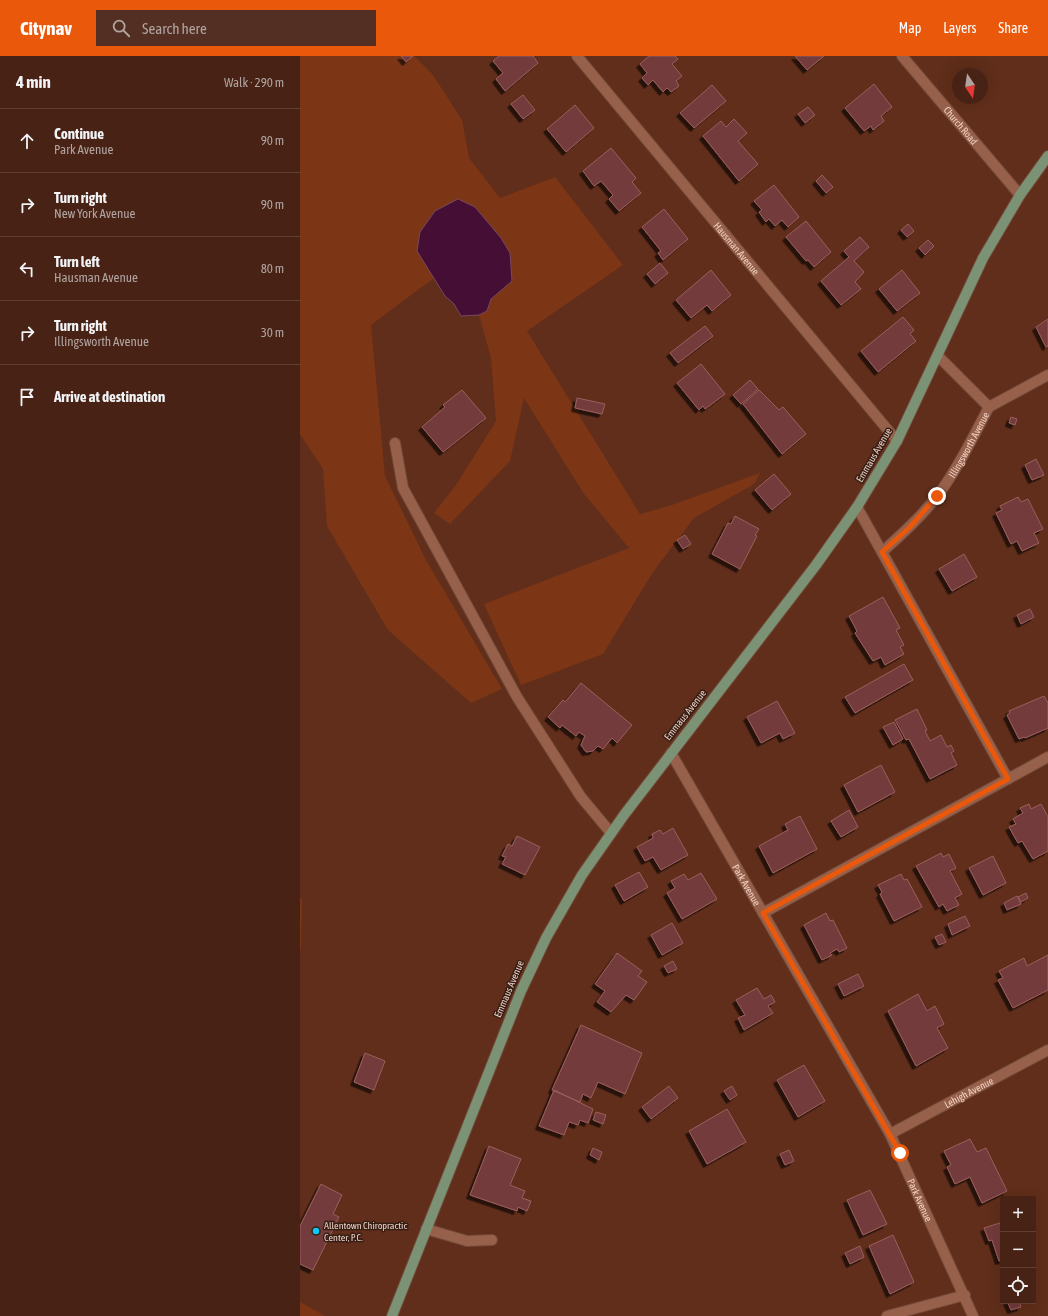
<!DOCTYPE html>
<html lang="en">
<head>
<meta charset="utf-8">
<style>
  :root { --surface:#482214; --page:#522f22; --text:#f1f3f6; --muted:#b1a4a0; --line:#603f34; --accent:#ea580c }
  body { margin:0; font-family:"Asap Condensed",sans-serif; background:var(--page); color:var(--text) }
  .controls { position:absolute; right:12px; bottom:12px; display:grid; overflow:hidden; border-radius:0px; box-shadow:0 4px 16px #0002 }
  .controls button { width:36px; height:36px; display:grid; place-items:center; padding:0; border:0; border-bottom:1px solid var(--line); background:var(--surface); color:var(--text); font:20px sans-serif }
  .compass { position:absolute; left:652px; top:12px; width:36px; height:36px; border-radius:50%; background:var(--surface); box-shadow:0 4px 16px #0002; rotate:167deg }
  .stop { position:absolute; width:12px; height:12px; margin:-9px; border:3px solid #ea580c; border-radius:50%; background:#fff }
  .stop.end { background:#ea580c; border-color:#fff; box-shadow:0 1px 4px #0008 }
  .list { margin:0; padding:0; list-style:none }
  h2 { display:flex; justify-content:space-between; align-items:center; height:52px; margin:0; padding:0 16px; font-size:17px }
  h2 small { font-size:13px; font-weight:400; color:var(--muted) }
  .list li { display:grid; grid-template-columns:26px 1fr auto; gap:12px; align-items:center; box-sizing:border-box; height:64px; padding:0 16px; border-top:1px solid var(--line) }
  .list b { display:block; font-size:15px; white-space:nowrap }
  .list p { margin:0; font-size:13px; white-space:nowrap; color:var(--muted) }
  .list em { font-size:13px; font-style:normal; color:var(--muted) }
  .icon { flex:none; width:22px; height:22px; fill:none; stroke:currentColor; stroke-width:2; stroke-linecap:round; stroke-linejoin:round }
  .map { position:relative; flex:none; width:748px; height:1260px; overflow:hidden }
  header { display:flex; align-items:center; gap:24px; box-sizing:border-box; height:56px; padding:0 20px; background:var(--accent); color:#fff }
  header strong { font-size:19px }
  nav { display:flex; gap:22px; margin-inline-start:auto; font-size:14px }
  .search { width:280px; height:36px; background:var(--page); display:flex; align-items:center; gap:10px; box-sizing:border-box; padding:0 14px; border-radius:0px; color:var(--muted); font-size:15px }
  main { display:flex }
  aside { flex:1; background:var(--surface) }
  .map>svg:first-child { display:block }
  .green { fill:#7c3616 }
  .water { fill:#450e34; stroke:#78485f }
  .building { fill:#733b3a; stroke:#9b5f5d; filter:url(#shadow) }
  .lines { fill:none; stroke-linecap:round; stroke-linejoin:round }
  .minor-casing { stroke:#724937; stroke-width:12 }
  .major-casing { stroke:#724937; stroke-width:12 }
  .minor { stroke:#96604a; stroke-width:10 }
  .major { stroke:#7c9275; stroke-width:10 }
  .route { stroke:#ea580c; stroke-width:5 }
  .poi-dot { fill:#09cafa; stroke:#351e15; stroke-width:1.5 }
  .labels { text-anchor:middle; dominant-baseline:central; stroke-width:3; stroke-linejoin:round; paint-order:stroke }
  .street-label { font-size:10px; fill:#efd0c4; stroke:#351e15 }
  .poi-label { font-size:10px; fill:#efd0c4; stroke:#351e15; text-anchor:start }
</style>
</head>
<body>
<header>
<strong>Citynav</strong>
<div class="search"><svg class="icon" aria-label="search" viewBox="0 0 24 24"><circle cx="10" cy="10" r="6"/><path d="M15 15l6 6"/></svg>Search here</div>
<nav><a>Map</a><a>Layers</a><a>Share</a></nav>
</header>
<main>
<aside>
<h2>4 min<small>Walk · 290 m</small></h2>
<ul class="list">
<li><svg class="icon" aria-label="ahead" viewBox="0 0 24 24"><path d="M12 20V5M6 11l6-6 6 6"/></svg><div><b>Continue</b><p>Park Avenue</p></div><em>90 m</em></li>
<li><svg class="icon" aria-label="right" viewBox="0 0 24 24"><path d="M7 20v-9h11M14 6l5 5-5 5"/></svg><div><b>Turn right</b><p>New York Avenue</p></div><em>90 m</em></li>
<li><svg class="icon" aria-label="left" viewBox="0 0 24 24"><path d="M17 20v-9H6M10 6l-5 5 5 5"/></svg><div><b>Turn left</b><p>Hausman Avenue</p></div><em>80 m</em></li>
<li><svg class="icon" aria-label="right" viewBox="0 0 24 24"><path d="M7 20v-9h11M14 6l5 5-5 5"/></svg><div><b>Turn right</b><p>Illingsworth Avenue</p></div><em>30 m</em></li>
<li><svg class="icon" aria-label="arrive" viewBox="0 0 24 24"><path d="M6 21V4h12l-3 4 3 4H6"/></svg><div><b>Arrive at destination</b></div></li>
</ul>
</aside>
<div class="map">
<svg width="748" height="1260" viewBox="0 0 748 1260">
  <defs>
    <filter id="shadow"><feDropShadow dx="-3.5" dy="3.5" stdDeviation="0" flood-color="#0009"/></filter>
  </defs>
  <rect width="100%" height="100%" fill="#602e1a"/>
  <path class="green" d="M0,0h114l19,19 29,45 7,38 31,40 55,-21 68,88 -96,66 113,183 32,-9 88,-32 -6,11 -60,34 -41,54 -50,82 -82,31 -37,-81 145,-56 -45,-54 -60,-96 -14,63 -60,63 -16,-11 22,-28 40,-64 -5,-63 -12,-43 8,-4 4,-12 21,-18 -95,-30 17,27 -63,47 14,151 41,84 76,129 -31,14 -83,-73 -61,-104 -4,-57 -23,-35z
    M2,842l-1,51 -1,1v-51z
    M0,1246l25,14h-25z"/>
  <path class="water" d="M158,143l17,8 26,31 9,15 2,28 -21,18 -4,12 -8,4 -18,1 -7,-12 -9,-8 -28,-45 3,-19 15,-21z"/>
  <path class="building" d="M101,0h12l-7,6z
    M199,0h34l5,7 -33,28 -9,-12 7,-6 -10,-12z
    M349,0h26l3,3 -6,5 10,12 -6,5 3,5 -8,6 -4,-4 -4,4 -10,-12 -5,5 -6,-7 5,-5 -7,-9z
    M495,0h29l-17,14z
    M574,28l18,23 -11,9 3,5 -11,9 -2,-4 -7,5 -19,-23z
    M412,29l14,16 -32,27 -14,-15z
    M223,39l12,15 -12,9 -12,-15z
    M275,49l19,23 -28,24 -19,-23z
    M508,51l7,8 -10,8 -7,-9z
    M434,63l13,14 -9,8 20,23 -19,17 -36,-45 18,-15 5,6z
    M311,92l25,30 -4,4 9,11 -22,18 -10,-12 4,-4 -12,-14 -7,5 -11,-15z
    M522,119l11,12 -7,6 -10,-12z
    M474,129l25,32 -11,10 -6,-7 -7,6 -6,-7 -3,3 -7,-10 3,-2 -8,-9z
    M364,153l24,30 -25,21 -5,-7 3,-2 -19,-24z
    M506,165l25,31 -17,15 -6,-7 -2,1 -20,-24z
    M608,168l6,7 -7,6 -6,-7z
    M560,181l9,10 -15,14 10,11 -9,10 6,7 -20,16 -20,-24 28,-24 -5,-6z
    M628,184l6,6 -9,9 -6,-7z
    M360,207l8,10 -13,11 -8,-10z
    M411,214l20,25 -19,16 -5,-6 -16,13 -15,-18z
    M602,214l18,23 -23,18 -18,-22z
    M603,261l11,13 -4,4 6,7 -38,31 -17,-21z
    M748,263v27l-2,1 -10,-20z
    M405,270l8,10 -35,27 -8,-10z
    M401,308l24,30 -20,15 -2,-3 -4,4 -22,-27z
    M450,324l8,9 -17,15 -8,-9z
    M162,334l24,28 -43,34 -21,-25 23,-20 -2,-2z
    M459,334l20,20 4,-3 23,27 -24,20 -39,-50z
    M277,342l28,6 -3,10 -27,-6z
    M711,361l6,2 -2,6 -6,-2z
    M736,403l8,16 -12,5 -7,-15z
    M474,418l17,20 -19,16 -17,-20z
    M718,441l3,5 7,-3 15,30 -9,4 5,10 -17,8 -5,-10 -6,3 -15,-31 6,-3 -2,-4z
    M435,460l24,13 -4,6 2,1 -17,33 -28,-15 16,-31 3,1z
    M385,479l6,9 -8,5 -6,-9z
    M664,498l13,23 -25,14 -13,-22z
    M583,541l17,31 -4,2 8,15 -4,2 4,7 -19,11 -4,-8 -8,4 -18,-28 2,-2 -8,-15z
    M730,553l4,8 -13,7 -4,-9z
    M604,608l9,16 -58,33 -10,-16z
    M281,627l51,42 -15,18 -5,-5 -9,11 -5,-3 -5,5 -7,1 -5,-7 4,-9 -6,-4 -3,4 -14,-11 -2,3 -12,-11 15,-17 2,2z
    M744,640l4,7v25l-23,10 -1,-1 -5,2 -12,-24 3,-2 -1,-2z
    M477,645l18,32 -12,6 -3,-6 -19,10 -14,-26z
    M617,653l10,21 -2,1 5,10 11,-6 6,12 4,-2 3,6 -3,2 6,12 -27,14 -21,-40 -3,1 -11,-20z
    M594,666l9,17 -10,6 -10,-18z
    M581,709l14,27 -37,20 -14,-27z
    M729,748l2,5 10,-5 7,13v34l-15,8 -11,-18 -4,2 -9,-16 7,-3 -3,-5 10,-6 -3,-5z
    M549,754l9,17 -17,10 -10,-16z
    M500,760l17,33 -44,24 -14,-27 29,-16 -3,-6z
    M373,772l15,27 -27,15 -8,-13 -8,4 -8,-14 16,-9 -1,-4 8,-4 3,4z
    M217,780l23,11 -15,28 -23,-11 4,-7 -4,-1 6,-12 4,2z
    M641,797l2,4 6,-3 7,14 -6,3 12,23 -7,4 4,7 -12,6 -4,-7 -4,3 -23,-41z
    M693,800l13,27 -23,12 -14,-27z
    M339,816l9,15 -24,14 -9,-16z
    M401,817l16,26 -35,20 -15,-26 8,-5 -4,-7 13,-7 4,6z
    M601,818l3,6 3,-1 15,28 -28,14 -14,-27 2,-2 -4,-7z
    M726,837l2,5 -7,4 -3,-5z
    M717,840l4,8 -14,6 -3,-7z
    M526,857l4,8 3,-1 14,28 -8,4 -2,-3 -7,4 2,2 -10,5 -18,-35z
    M665,860l5,10 -18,9 -4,-11z
    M372,867l11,20 -21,12 -11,-20z
    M642,878l4,8 -7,3 -4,-8z
    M317,897l25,18 -4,5 9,6 -13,18 -8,-5 -15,17 -14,-10 8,-11 -10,-7z
    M748,899v35l-35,18 -15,-28 5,-2 -4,-7 25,-13 3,8z
    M373,905l4,8 -9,4 -4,-7z
    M558,918l6,12 -20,10 -6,-12z
    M457,932l7,11 7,-4 4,7 -7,4 5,7 -29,17 -6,-12 7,-3 -9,-15z
    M618,938l9,17 8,-5 9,18 -7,4 11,20 -32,18 -28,-55z
    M281,969l61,28 -17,41 -27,-12 -7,16 -8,-4 -3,8 -28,-12z
    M65,997l20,8 -11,29 -20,-8z
    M504,1009l21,36 -27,16 -21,-37z
    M369,1030l9,12 -27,21 -9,-12z
    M432,1030l5,9 -7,5 -6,-9z
    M254,1034l39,19 -5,14 -8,-3 -2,5 -9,-3 -5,13 -25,-9z
    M427,1053l19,33 -39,22 -18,-33z
    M296,1056l10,3 -3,9 -10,-4z
    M670,1083l7,13 9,-4 21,43 -25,12 -12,-26 -15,7 -8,-17 4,-2 -7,-14z
    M189,1090l32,13 -11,26 15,6 -3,7 9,3 -4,10 -9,-4 -1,4 -47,-16z
    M293,1092l9,4 -3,8 -9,-5z
    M489,1094l5,11 -9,4 -5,-11z
    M21,1128l21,11 -9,19 6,3 -26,53 -13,-6v-38z
    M570,1134l17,34 -24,11 -16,-35z
    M703,1166v38l-4,1 -7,-21 -3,1 -5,-13z
    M593,1179l21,47 -24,12 -21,-48z
    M560,1190l4,11 -14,7 -5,-11z
    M707,1245h12l2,6 -10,3z"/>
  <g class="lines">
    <defs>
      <g id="minor">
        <path id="s1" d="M277,0l320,385"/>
        <path id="s2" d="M602,0l118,139"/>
        <path d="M638,300l51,51 59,-32"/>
        <path d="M95,387l8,45 114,209 64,100 30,36"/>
        <path d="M557,451l151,272"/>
        <path id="s3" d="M582,496c20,-18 40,-36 56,-57 20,-27 35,-58 51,-88"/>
        <path id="s4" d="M371,697l219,381 83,182"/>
        <path d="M463,857l285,-156"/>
        <path id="s5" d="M590,1078l158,-84"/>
        <path d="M126,1173l41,12 25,-1"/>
        <path d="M587,1260l78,-21"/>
      </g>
      <path id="major" d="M92,1260l129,-325 25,-53 36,-63 42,-60 192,-250 41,-58 40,-66 86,-183 37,-63 28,-39"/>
    </defs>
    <use href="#minor" class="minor-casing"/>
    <use href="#major" class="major-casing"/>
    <use href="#minor" class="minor"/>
    <use href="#major" class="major"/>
  </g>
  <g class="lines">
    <path class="route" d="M600,1097l-137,-240 245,-134 -126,-227 28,-25 27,-31"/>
  </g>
  <circle class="poi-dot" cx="16" cy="1175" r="4"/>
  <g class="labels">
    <g class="street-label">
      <text stroke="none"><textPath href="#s2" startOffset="91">Church Road</textPath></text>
      <text stroke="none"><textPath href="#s1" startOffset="250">Hausman Avenue</textPath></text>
      <text stroke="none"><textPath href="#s3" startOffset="139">Illingsworth Avenue</textPath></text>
      <text transform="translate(574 399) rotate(-60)">Emmaus Avenue</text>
      <text transform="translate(385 659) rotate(-52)">Emmaus Avenue</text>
      <text stroke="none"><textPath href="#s4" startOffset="152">Park Avenue</textPath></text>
      <text transform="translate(209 933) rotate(-67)">Emmaus Avenue</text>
      <text stroke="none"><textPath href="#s5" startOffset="89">Lehigh Avenue</textPath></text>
      <text stroke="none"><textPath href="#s4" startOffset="512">Park Avenue</textPath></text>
    </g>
    <g class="poi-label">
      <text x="24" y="1169">Allentown Chiropractic<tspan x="24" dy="12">Center, P.C.</tspan></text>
    </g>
  </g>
</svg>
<div class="controls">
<button>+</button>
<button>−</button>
<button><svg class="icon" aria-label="locate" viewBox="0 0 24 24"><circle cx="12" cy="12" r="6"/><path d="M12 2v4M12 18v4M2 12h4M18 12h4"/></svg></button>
</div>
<svg class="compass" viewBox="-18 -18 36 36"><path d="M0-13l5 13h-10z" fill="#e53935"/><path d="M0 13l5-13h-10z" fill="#b1a4a0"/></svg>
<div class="stop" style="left:600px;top:1097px"></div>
<div class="stop end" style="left:637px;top:440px"></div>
</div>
</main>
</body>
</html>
